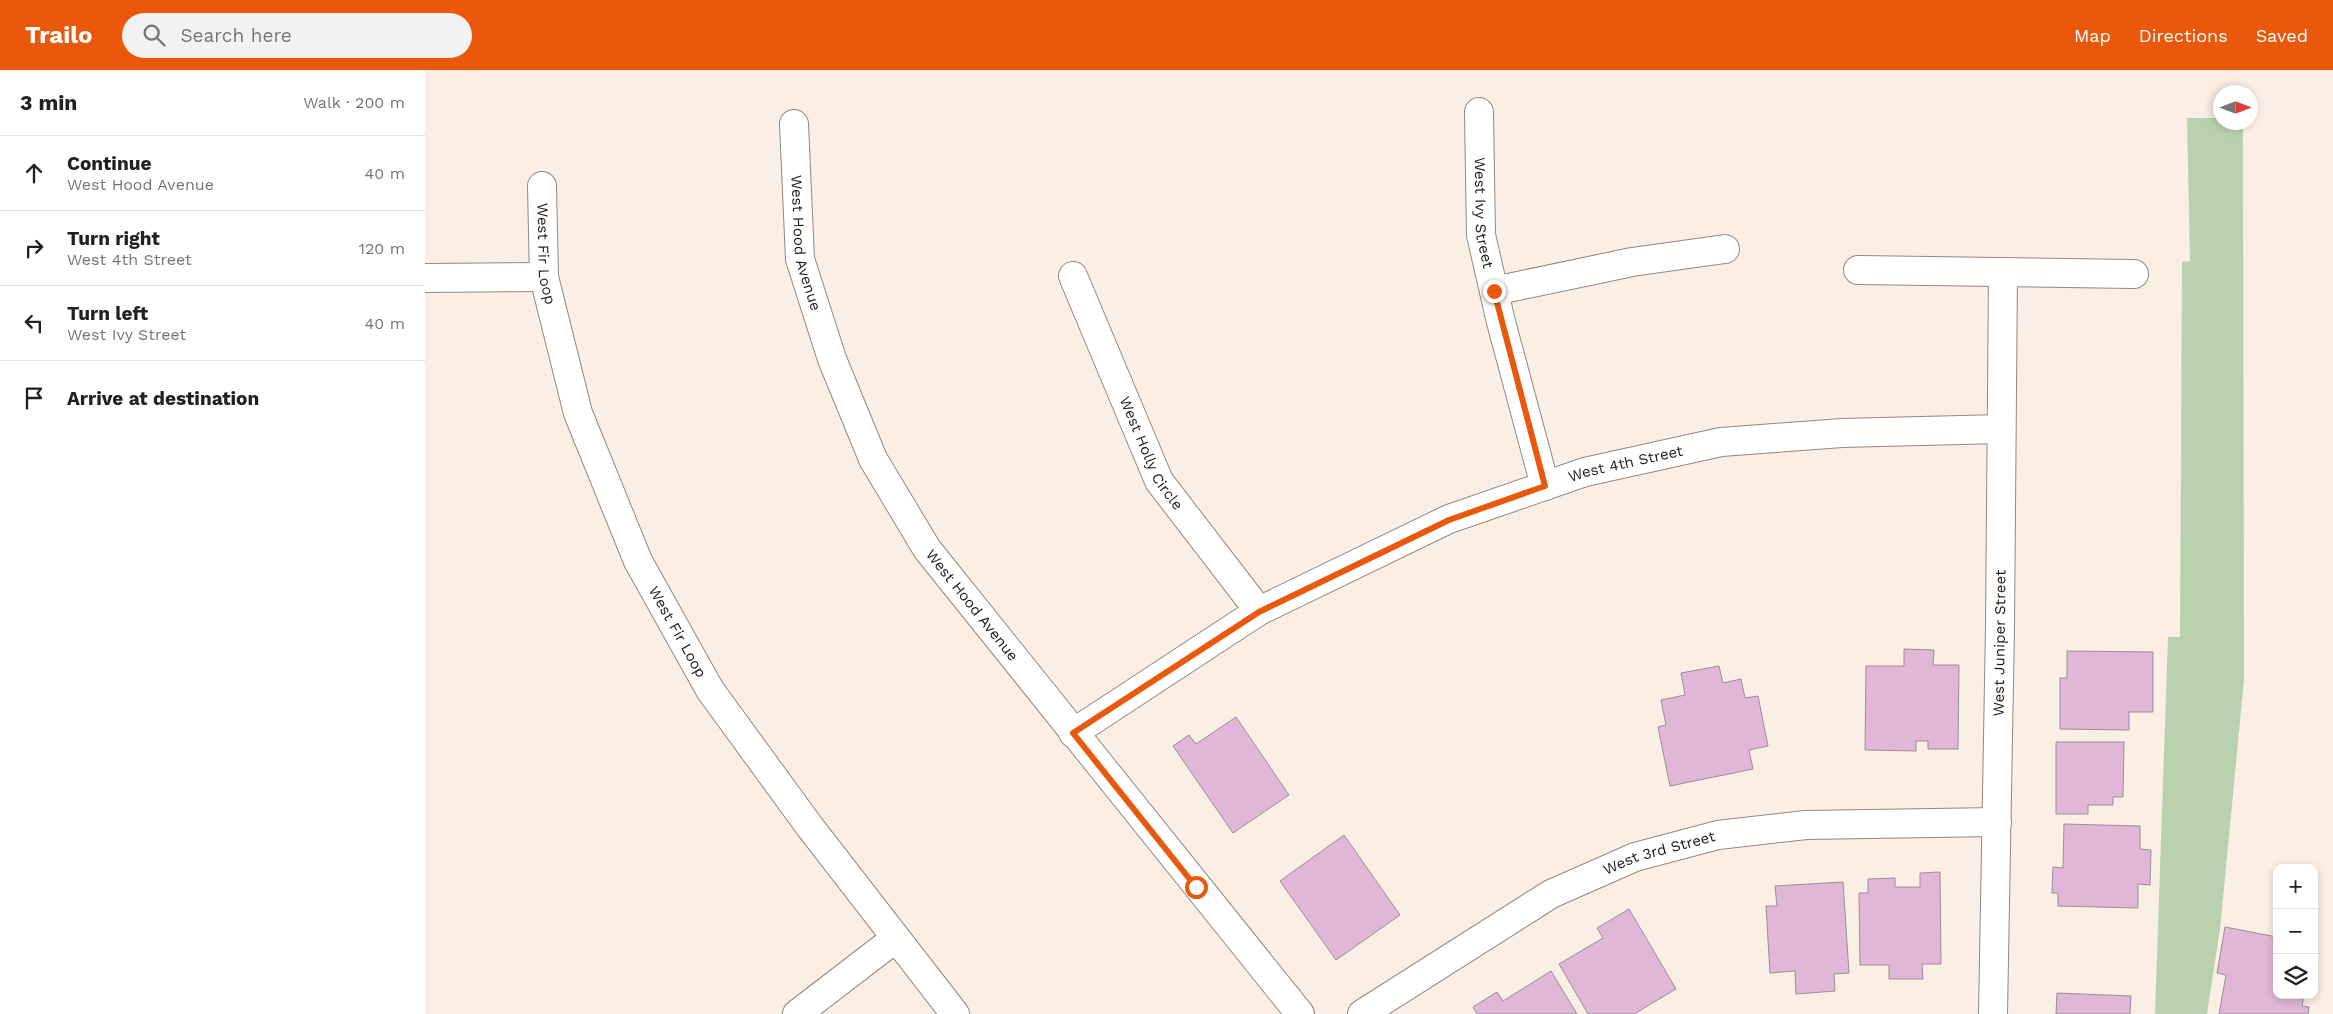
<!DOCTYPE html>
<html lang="en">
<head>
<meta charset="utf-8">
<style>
  :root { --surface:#fff; --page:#f2f2f2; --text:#202124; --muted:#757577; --line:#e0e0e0; --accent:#ea580c }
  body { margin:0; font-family:"Work Sans",sans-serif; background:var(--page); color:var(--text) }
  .controls { position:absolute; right:15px; bottom:15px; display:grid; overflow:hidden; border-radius:10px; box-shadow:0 2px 8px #0003 }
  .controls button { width:45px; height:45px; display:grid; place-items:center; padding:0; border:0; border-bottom:1px solid var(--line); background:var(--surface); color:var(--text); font:25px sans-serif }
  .compass { position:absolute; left:1788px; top:15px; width:45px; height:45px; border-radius:50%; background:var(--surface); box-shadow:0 2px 8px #0003; rotate:90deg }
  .stop { position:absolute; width:15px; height:15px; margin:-11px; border:4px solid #ea580c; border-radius:50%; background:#fff }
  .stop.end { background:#ea580c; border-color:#fff; box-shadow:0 1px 5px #0008 }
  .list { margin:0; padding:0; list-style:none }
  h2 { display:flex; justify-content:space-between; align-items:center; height:65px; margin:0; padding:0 20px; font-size:21px }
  h2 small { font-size:16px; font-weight:400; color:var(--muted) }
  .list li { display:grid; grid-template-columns:32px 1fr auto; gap:15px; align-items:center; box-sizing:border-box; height:75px; padding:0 20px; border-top:1px solid var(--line) }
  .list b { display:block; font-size:19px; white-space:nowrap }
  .list p { margin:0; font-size:16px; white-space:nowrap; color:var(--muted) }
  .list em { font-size:16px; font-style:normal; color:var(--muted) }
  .icon { flex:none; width:28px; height:28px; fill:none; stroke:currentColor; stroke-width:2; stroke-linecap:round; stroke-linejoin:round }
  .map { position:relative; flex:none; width:1908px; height:944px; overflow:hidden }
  header { display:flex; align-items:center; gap:30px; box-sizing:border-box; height:70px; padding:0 25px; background:var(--accent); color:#fff }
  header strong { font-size:24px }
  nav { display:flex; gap:28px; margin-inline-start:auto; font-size:18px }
  .search { width:350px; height:45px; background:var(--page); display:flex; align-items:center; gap:12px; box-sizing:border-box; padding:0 18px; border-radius:28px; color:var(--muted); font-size:19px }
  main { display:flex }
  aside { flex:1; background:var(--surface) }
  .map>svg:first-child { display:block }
  .green { fill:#b9d1ad }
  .building { fill:#e0b7d7; stroke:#9a8e97 }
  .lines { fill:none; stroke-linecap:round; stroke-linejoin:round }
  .minor-casing { stroke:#93887f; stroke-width:30 }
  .minor { stroke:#fff; stroke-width:28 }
  .route { stroke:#ea580c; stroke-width:6 }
  .labels { text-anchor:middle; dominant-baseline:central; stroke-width:4; stroke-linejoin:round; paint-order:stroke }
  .street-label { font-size:15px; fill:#1c1814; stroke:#fbeee4 }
</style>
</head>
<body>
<header>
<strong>Trailo</strong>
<div class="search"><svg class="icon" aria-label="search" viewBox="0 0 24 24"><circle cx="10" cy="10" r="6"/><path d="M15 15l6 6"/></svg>Search here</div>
<nav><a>Map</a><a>Directions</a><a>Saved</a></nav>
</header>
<main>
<aside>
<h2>3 min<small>Walk · 200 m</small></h2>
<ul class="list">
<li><svg class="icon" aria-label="ahead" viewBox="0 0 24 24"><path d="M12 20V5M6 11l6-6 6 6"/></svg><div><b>Continue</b><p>West Hood Avenue</p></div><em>40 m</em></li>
<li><svg class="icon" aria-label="right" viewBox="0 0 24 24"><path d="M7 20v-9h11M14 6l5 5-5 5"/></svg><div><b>Turn right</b><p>West 4th Street</p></div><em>120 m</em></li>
<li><svg class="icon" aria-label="left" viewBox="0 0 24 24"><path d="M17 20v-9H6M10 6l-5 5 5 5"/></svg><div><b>Turn left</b><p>West Ivy Street</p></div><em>40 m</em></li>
<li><svg class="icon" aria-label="arrive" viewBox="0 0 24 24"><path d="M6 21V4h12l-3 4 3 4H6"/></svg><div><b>Arrive at destination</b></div></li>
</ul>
</aside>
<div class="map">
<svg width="1908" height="944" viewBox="0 0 1908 944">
  <rect width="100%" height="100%" fill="#fbeee4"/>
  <path class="green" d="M1762,48h33l1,4 22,1 1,557 -24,249 -13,85h-52l13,-377h12l2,-375 8,-1z"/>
  <path class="building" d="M1479,579l30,1 -1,15h26l-1,84h-30v-8h-12v10l-51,-1 1,-84h38z
    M1642,581l86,1v60h-24v18l-69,-1v-51h7z
    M1294,596l4,17 18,-4 4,19 13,-2 10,50 -19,4 4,19 -83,17 -12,-59 8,-2 -5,-25 24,-5 -4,-22z
    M811,647l53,78 -56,38 -60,-87 16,-11 7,9z
    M1631,672h68l-1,55h-10v8h-25v9h-32z
    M1639,754l76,2v23l11,1 -1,35 -12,-1v24l-80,-2v-13h-6l1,-26 10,1z
    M919,765l56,80 -64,45 -56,-79z
    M1515,802l1,92h-19l1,15h-34v-14h-29l-1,-72h9v-14l27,-1v9h25v-14z
    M1418,812l6,91 -15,1 1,17 -39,3 -1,-23 -25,2 -4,-67h11l-2,-20z
    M1204,839l47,80 -42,25h-46l-29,-50 44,-26 -6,-10z
    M1800,857l52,10v58h27l-2,11 7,1 -1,7h-89l7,-39 -9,-2z
    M1126,901l26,43h-100l-4,-7 24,-15 6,9z
    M1632,923l74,3 -1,18h-74z"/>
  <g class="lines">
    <defs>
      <g id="minor">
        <path id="s1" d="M1054,42l2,123 20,87 44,164"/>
        <path id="s2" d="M369,54l6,135 32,100 41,100 54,90 373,465"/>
        <path id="s3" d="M117,116l2,91 34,136 60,148 72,129 100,137 145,187"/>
        <path d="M1433,200l276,4"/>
        <path id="s4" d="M648,206l86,205 100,130"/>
        <path d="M0,208l119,-1"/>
        <path d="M1069,221l138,-29 93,-13"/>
        <path id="s5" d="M648,663l186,-122 190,-92 136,-47 136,-30 121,-9 159,-4"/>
        <path d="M372,944l99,-76"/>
        <path id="s6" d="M937,944l189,-120 84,-37 83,-22 88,-10 191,-3"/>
        <path id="s7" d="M1568,944l7,-387 3,-355"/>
      </g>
    </defs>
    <use href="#minor" class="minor-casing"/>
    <use href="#minor" class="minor"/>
  </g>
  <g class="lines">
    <path class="route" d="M771,817l-123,-154 186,-121 190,-92 96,-34 -51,-195"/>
  </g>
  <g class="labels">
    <g class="street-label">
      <text stroke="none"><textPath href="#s1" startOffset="101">West Ivy Street</textPath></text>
      <text stroke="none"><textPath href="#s2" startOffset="120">West Hood Avenue</textPath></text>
      <text stroke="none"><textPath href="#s3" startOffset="68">West Fir Loop</textPath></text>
      <text stroke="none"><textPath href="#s4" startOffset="194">West Holly Circle</textPath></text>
      <text stroke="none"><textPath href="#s5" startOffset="619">West 4th Street</textPath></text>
      <text stroke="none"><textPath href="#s2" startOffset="525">West Hood Avenue</textPath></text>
      <text stroke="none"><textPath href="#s3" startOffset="472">West Fir Loop</textPath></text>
      <text stroke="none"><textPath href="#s7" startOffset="371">West Juniper Street</textPath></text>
      <text stroke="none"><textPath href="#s6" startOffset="340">West 3rd Street</textPath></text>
    </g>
  </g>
</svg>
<div class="controls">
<button>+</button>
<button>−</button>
<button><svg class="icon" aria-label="layers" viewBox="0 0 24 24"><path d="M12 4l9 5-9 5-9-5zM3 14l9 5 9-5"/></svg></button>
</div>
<svg class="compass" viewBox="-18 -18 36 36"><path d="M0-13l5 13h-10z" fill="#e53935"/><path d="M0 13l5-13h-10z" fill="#757577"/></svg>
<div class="stop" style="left:771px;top:817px"></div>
<div class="stop end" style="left:1069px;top:221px"></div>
</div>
</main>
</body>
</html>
